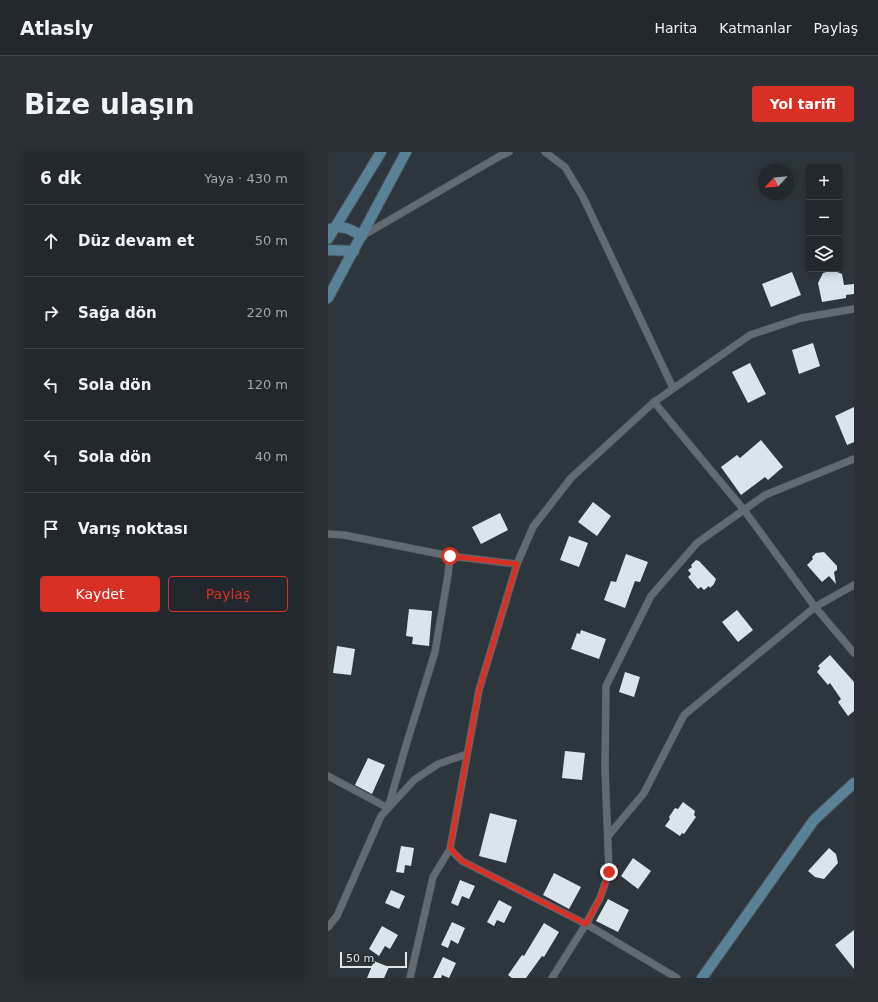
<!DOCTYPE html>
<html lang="tr">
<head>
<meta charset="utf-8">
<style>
  :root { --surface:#22282d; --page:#2a3035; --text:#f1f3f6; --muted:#a2a6aa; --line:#3f4449; --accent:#d93025 }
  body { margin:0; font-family:"DejaVu Sans",sans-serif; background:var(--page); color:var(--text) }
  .controls { position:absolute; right:12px; top:12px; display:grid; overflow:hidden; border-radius:4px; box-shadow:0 2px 10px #0003 }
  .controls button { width:36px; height:36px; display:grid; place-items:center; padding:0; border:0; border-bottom:1px solid var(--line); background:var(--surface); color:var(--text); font:20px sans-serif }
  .compass { position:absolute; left:430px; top:12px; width:36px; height:36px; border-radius:50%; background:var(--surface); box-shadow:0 2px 10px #0003; rotate:244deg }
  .scale { position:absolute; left:12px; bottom:10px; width:67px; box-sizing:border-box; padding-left:4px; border:2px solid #dfe5e8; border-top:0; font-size:11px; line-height:14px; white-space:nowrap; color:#dfe5e8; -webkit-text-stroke:3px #232c31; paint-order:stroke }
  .stop { position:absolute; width:12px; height:12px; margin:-9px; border:3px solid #d93025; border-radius:50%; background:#fff }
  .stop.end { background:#d93025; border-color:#fff; box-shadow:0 1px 4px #0008 }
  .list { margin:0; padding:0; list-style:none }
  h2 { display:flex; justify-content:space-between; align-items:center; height:52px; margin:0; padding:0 16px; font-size:17px }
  h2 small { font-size:13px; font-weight:400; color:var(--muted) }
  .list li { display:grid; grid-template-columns:26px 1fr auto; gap:12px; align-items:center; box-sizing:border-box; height:72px; padding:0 16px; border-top:1px solid var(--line) }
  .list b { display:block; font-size:15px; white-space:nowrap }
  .list em { font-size:13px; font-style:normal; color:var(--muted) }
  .actions { display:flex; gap:8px; padding:12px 16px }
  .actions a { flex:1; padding:9px 0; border:1px solid var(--accent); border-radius:4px; text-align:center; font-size:14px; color:var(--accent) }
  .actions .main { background:var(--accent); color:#fff }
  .icon { flex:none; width:22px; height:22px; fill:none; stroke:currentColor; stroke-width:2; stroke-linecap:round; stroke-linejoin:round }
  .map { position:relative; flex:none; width:526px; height:826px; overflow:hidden; border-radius:4px }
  header { display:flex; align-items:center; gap:24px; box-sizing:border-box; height:56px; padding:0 20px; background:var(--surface); border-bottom:1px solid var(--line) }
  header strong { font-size:19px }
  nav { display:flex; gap:22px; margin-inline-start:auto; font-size:14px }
  .intro { display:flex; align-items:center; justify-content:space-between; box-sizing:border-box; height:96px; padding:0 24px }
  h1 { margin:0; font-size:28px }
  .button { padding:10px 18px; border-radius:4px; background:var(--accent); color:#fff; font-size:14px; font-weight:700 }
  main { display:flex; gap:24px; padding:0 24px }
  aside { flex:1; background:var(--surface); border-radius:4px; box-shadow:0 2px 10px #0003 }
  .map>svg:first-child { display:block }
  .building { fill:#d9e4ec }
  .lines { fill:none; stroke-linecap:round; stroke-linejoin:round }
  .street-casing { stroke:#4a5256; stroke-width:8 }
  .secondary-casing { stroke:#4a5256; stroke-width:12 }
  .street { stroke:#616b71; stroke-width:7 }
  .secondary { stroke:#5a8296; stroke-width:10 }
  .route { stroke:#d93025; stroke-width:5 }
</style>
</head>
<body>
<header>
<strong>Atlasly</strong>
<nav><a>Harita</a><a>Katmanlar</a><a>Paylaş</a></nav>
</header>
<div class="intro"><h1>Bize ulaşın</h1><a class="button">Yol tarifi</a></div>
<main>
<aside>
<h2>6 dk<small>Yaya · 430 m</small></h2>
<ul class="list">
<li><svg class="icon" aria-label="ahead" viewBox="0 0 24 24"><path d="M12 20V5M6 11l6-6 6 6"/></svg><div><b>Düz devam et</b></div><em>50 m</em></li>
<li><svg class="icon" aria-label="right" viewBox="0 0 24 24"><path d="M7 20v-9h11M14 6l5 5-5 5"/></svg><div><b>Sağa dön</b></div><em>220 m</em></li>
<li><svg class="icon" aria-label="left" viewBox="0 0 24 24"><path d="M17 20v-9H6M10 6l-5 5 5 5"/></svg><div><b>Sola dön</b></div><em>120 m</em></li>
<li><svg class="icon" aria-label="left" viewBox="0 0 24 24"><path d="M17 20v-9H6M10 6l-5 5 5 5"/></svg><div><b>Sola dön</b></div><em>40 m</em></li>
<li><svg class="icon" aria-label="arrive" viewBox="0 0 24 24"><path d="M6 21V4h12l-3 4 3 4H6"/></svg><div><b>Varış noktası</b></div></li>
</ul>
<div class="actions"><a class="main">Kaydet</a><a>Paylaş</a></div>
</aside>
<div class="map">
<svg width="526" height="826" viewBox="0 0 526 826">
  <rect width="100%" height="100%" fill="#2d363c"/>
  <path class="building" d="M502,119l7,1 5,2 2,11 10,-1v10l-8,1v3l-24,4 -4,-19 5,-10z
    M464,120l9,23 -30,12 -9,-23z
    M485,191l7,23 -21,8 -7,-24z
    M422,211l16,31 -18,9 -16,-31z
    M526,255v35l-7,3 -12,-29z
    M433,288l22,27 -15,13 -3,-3 -24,18 -20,-28 16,-12 3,3z
    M265,350l18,14 -14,20 -19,-14z
    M172,361l8,17 -27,14 -9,-17z
    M241,384l19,7 -9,24 -19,-7z
    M496,400l13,14v4l-3,2 2,12 -7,-8 -7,6 -15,-17 6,-6 -1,-2 4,-4z
    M298,402l22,8 -8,20 -5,-1 -10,27 -21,-8 7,-19 5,1z
    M368,408l3,1 17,18 -2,5 -4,4 -1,-2 -5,4 -3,-3 -3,2 -10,-12 3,-3 -3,-4 4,-3 -1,-2z
    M81,457l23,2 -3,35 -17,-2 1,-7 -7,-1z
    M409,458l16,20 -15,12 -16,-20z
    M253,478l25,9 -7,20 -28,-10 6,-16 3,1z
    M9,494l18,3 -4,26 -18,-2z
    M502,503l24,27v29l-6,5 -10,-14 3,-3 -11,-16 -2,2 -11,-13 3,-4 -2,-2z
    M297,520l15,5 -6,20 -15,-5z
    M237,599l20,2 -3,27 -20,-2z
    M40,606l17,7 -13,29 -17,-9z
    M355,650l12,9 -1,4 2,2 -12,17 -2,-1 -2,3 -15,-10 5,-7 -1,-2 6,-9 3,1z
    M162,661l27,7 -11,43 -27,-7z
    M73,694l13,2 -3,18 -6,-1 -1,8 -8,-1z
    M501,696l7,6 2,9 -14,16 -9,-2 -7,-6z
    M305,706l18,13 -13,18 -17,-13z
    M226,721l27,14 -12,22 -26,-14z
    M132,728l15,6 -6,13 -7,-3 -4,10 -7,-3z
    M63,738l14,6 -6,13 -14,-6z
    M280,747l21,11 -11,22 -22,-11z
    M171,748l13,7 -8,16 -7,-3 -3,6 -7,-4z
    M124,770l13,6 -7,16 -7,-4 -3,8 -7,-3z
    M216,771l15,9 -15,25 -2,-1 -16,22h-14l-4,-3 14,-20 2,1z
    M54,774l16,9 -8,14 -5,-3 -6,10 -10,-7z
    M526,778v39l-19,-24z
    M115,805l13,6 -7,15 -7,-3 -1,3h-8z
    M46,809l15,6 -5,11h-17z"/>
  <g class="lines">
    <defs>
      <path id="street" d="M217,0l20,15 18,30 90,191
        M34,84l138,-80 9,-4
        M326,250l90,108 71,97 39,46
        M0,382l16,1 106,21
        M0,624l60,32 19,-66 28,-90 13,-77 2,-19 67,8
        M280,684l36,-43 40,-78 131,-108 39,-22
        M122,697l12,12 124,63 91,54
        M0,775l9,-11 44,-100 33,-36 24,-16 29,-10
        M82,826l23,-101 17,-28 29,-159 38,-126 16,-37 38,-49 83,-76 96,-67 51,-17 53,-9
        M224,826l34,-54 14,-26 9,-26 -4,-104 1,-82 45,-90 46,-53 68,-48 89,-36"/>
      <path id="secondary" d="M2,77c12,-5 22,1 32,7
        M0,87l53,-87
        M0,98l26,1
        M0,146l78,-146
        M374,826l112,-158 40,-37"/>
    </defs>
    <use href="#street" class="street-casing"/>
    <use href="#secondary" class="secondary-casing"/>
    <use href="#street" class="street"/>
    <use href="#secondary" class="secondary"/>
  </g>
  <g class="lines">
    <path class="route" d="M122,404l67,8 -38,126 -29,158 12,13 124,63 14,-26 9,-26"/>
  </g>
</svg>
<div class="controls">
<button>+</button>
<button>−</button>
<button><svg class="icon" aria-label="layers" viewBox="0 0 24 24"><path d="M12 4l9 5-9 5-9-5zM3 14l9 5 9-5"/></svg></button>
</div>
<svg class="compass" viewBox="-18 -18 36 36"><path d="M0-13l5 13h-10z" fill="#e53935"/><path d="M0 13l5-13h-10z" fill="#a2a6aa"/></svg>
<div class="scale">50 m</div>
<div class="stop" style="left:122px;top:404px"></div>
<div class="stop end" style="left:281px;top:720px"></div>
</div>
</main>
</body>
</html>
